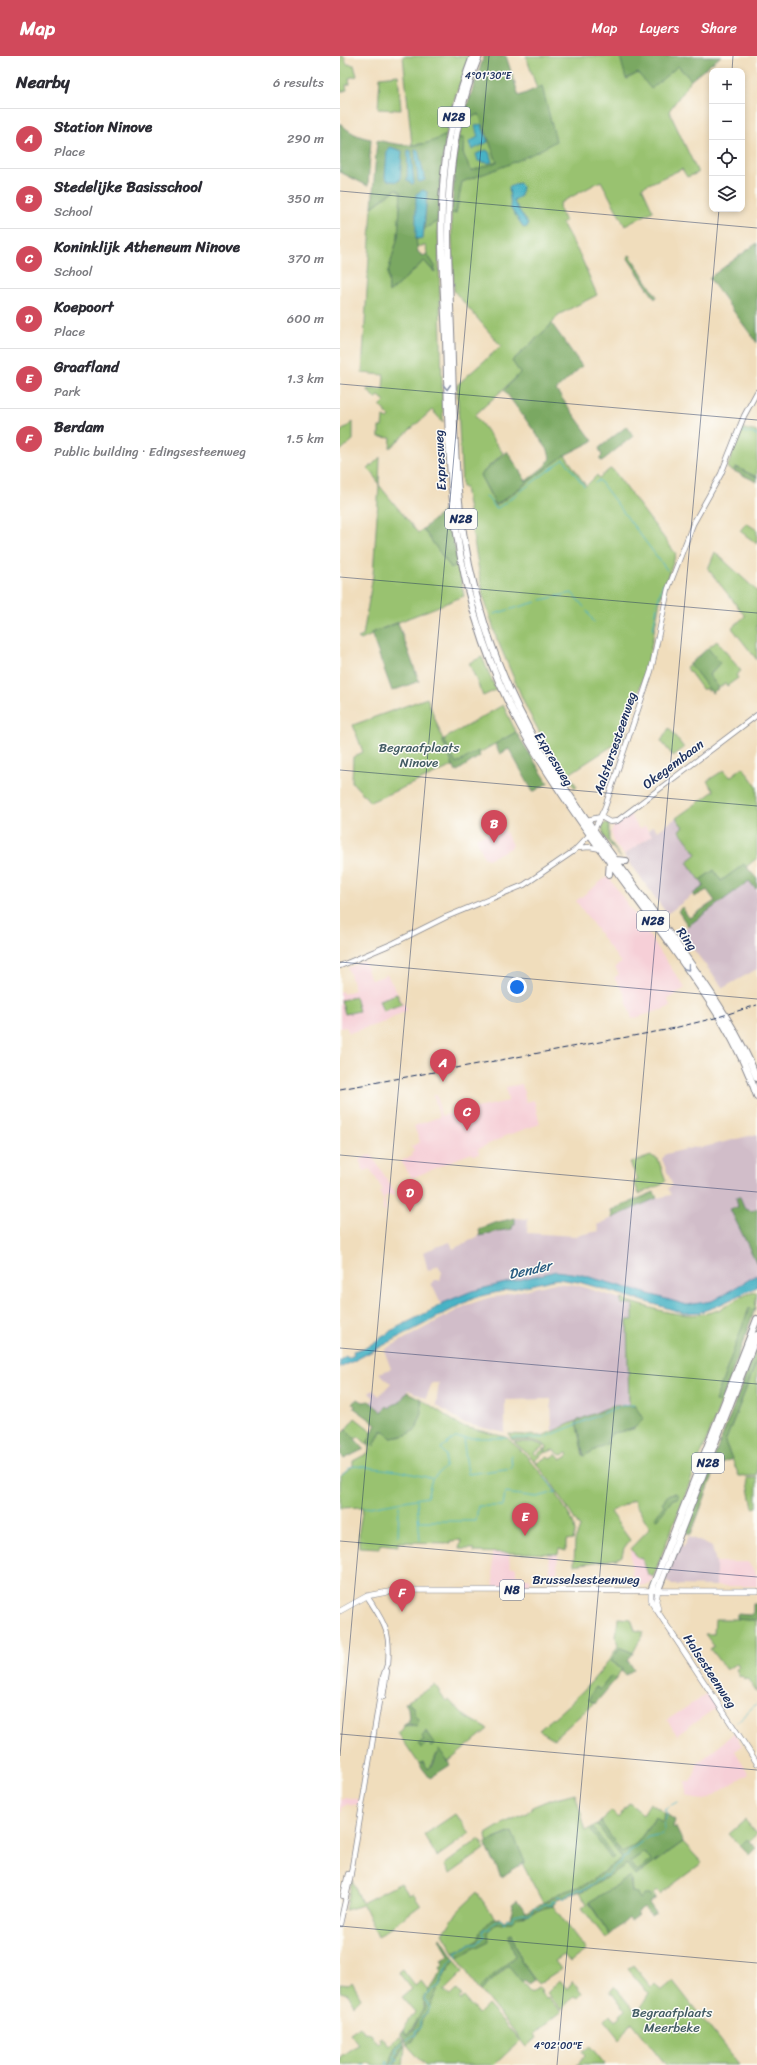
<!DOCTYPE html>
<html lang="en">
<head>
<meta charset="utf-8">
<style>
  :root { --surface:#fff; --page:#f7f7f7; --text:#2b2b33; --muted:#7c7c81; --line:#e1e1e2; --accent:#d1495b }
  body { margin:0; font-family:Sriracha,sans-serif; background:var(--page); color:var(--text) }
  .controls { position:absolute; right:12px; top:12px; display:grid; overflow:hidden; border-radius:8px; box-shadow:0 2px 6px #0003 }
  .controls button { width:36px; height:36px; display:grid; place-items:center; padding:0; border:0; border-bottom:1px solid var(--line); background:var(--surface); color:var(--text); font:20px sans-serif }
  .you { position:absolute; left:177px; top:931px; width:14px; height:14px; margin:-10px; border:3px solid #fff; border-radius:50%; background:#1a73e8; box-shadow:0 0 0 6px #1a73e833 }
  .badge { display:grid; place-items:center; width:26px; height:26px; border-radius:50%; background:var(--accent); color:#fff; font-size:13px; font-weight:700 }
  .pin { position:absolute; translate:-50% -33px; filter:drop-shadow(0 1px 2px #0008) }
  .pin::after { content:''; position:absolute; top:21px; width:14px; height:12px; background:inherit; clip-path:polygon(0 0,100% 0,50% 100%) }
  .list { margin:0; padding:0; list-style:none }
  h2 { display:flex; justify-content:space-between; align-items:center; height:52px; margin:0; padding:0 16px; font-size:17px }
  h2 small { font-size:13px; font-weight:400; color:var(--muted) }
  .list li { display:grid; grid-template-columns:26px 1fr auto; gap:12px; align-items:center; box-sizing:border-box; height:60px; padding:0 16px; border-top:1px solid var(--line) }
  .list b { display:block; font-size:15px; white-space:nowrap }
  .list p { margin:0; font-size:13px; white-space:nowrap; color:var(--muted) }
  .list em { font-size:13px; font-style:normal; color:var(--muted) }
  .icon { flex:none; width:22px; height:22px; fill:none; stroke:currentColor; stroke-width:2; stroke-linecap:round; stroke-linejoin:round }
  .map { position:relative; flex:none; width:417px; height:2009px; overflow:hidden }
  header { display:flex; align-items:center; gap:24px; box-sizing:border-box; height:56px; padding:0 20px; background:var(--accent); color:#fff }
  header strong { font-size:19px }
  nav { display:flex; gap:22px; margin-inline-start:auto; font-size:14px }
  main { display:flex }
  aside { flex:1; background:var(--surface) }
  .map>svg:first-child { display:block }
  .built { fill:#f6cfd7 }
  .industrial { fill:#d1bdc9 }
  .green { fill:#99c26f; stroke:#5a7866 }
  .forest { fill:#7aa862; stroke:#4a6c60; fill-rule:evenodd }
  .water { fill:#47b2c5; stroke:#317092 }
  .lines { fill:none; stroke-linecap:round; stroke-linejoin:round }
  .stream { stroke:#47b2c5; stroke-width:1 }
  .secondary-casing { stroke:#86868d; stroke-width:6 }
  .primary-casing { stroke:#86868d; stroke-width:6 }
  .highway-casing { stroke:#86868d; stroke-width:8 }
  .secondary { stroke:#fff; stroke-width:4.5 }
  .primary { stroke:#fff; stroke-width:5 }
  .highway { stroke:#fff; stroke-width:6 }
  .rail { stroke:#1b2f5e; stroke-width:1; stroke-dasharray:6 3; stroke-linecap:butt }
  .oneway { stroke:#8d97ae }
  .ticks { fill:none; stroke:#1b2f5e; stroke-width:1; stroke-opacity:0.45 }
  .labels { text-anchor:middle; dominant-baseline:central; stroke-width:3; stroke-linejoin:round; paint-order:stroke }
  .shield { fill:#fdfcf7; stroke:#5f6c8c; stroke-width:1 }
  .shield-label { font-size:12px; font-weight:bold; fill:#1b2f5e }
  .street-label { font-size:13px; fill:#1b2f5e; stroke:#fdfcf7 }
  .park-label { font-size:13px; fill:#415b63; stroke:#fdfcf7 }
  .water-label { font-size:14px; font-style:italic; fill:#2a5d82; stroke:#fdfcf7 }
  .ticks-label { font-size:10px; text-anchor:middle; fill:#1b2f5e; stroke:#fdfcf7; stroke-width:3; stroke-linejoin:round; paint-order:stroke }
</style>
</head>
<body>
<header>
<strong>Map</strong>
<nav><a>Map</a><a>Layers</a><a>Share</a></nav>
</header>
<main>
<aside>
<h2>Nearby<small>6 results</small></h2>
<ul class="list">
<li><span class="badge">A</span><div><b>Station Ninove</b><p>Place</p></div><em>290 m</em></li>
<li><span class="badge">B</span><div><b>Stedelijke Basisschool</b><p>School</p></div><em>350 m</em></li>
<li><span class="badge">C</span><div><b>Koninklijk Atheneum Ninove</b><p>School</p></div><em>370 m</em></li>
<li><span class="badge">D</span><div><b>Koepoort</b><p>Place</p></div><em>600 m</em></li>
<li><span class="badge">E</span><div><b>Graafland</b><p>Park</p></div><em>1.3 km</em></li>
<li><span class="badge">F</span><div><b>Berdam</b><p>Public building · Edingsesteenweg</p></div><em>1.5 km</em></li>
</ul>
</aside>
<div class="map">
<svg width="417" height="2009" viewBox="0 0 417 2009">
  <rect width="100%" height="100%" fill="#fdfcf7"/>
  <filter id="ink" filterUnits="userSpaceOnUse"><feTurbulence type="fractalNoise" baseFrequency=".025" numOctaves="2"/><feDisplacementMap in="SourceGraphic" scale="8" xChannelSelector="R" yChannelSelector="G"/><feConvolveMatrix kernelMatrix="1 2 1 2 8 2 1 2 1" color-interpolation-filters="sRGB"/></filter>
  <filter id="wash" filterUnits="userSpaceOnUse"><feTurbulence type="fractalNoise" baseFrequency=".012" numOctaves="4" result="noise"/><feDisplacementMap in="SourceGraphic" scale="16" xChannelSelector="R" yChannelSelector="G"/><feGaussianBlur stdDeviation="0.9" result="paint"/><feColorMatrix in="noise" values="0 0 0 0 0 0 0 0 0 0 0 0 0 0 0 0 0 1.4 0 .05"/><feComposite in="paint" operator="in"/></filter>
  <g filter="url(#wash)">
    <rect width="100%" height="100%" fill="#f0ddbc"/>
    <path class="built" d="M290,758l9,15 6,-3 7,9 -28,20 -10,-12 -3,-11 3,-7z
      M162,769l10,20 -1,3 -23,11 -4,-2 -8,-19z
      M268,820l77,112 -17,11 2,8 -38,12 -8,-26 -10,-15 5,-4 -4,-7 6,-4 -45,-62z
      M24,905l7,19 16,-5 20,35 -22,12 -36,11 -3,-6 -6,1v-36l2,-1 1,3 12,-4 -7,-22z
      M182,1028l4,18 8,-2 6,24 -32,11 -30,14 1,5 -6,1 -1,-2 -13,5 -47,20 -11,-17 11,-5 -1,-3 3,-2 -1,-3 -3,-1 10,-5 -6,-16 25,-9 -5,-22h3l4,21 67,-15 -2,-14z
      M31,1098l25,40 -3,2 -3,-2 -6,3 2,14h-3v-13h-1l-2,-6 3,-2 -13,-21 -6,2 -5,-11z
      M290,1493l10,9h2l6,16 5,3 -3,7 -17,3z
      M152,1496l17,1 1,14h6v8h7v3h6l2,6 -11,4h-26z
      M208,1498h10l-1,18 -6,3z
      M376,1506h32l9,13v11h-41z
      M368,1637l9,14 -40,28 -10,-15z
      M394,1677l8,13 -7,5 14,23 -43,26 -11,-1 -9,-4v-13h4l5,-9 2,-9z
      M5,1741l15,3 -1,5 -11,-1 -7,4 2,3 -3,1v-12z"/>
    <path class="industrial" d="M336,762l7,9 -4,4 18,23 -10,8 18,24 -38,28 -43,-59 28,-20 -4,-5 5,-4 5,5z
      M409,824l7,9 1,-1v81l-34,19 -43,-56z
      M417,1078v74l-5,3 -7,-2 -5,-12 -2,10 -8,2 27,55v11l-37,23 -17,6h-22l-102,-30 -23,-3 -84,20 -31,13 -1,-2 -9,-19 3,-1 -1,-2h7l2,-8 -4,-7 -10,6 -5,-19 27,-10 3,7 28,-14 31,-6 1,-4 2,-1v-6l13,1 -1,14 48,3 24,-5 -2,-6 60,-27 14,-3 -3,-7 4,-2v-2l-10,-25 4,-5 34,-8v2z
      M215,1227l21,2 45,14v5h12v17l-6,-1 2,85h-15l-62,27 -1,-33 -46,1v33l-42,-10 -27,-18 3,-22h-7l-6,15 -18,-8 -9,13 -7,2 -2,3 -8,4 -11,-10 3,-4 -5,-5 4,-3 6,6 12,-13 -12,-10 12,-4 -7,-19 83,-45 18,-6z
      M349,1480l23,11 4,15v24l-44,-1 -5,-4 -1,-3 13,-33 5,1z"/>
    <path class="green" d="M0,0h4l3,8 7,1 3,11 -8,2 1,6 -4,1 1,5 -7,2z
      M63,0h67l-17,47 -7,33 -16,7 -18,2z
      M186,0h94l7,23 11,-6 40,-7 13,14 -22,31 29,62 -11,4 -5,-8 -40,18 11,24 -28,15 -24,-45 -41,22 -1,4 6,15 -3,1 19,34 16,38 -39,20 -6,9 -40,37 9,12 -46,42 28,38 -23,22 16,31 69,-51 21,31 11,-11 2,3 11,-9 3,1 63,84 -16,47 -12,62 -25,76 -54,35 8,13 -2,1 -28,-42 -20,-37 -30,-70 -14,-44 -18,-108h-3l-5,-102 44,-39 -47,-55 -3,-78h5l6,-31 80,-33v-63l-5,3z
      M58,19l3,35 -23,-1 2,-32z
      M139,58l18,48 -26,10 -8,-19 1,-14 -6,-1 4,-17z
      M57,133l4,3 -3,45 -10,35 1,21 35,-32 10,11 1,-6 -8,-12 -1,-8h-6l-3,2 -1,-9 7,-1 1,-9 14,-8 5,201 -11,-12 -42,38 1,-10 -12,-1v-10h3l1,-9 1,-1 4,2 2,-2 -10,-11 5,-5 -6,-5 -4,3 -8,-10h16l1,-14 -22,-2 10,-166z
      M13,366v18l-13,11v-19z
      M402,372l15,4v45l-21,-10 -2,4 -7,-3z
      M40,401l-1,28 39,48 5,-4 28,39 7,-4 6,32 -93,37 1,2 -11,5 -3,-2 5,-2 10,-61 6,-90 -5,-10 -6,-6z
      M406,467l11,7v14l-17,-13z
      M375,496l42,39v69l-25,-32 13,-12 -37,-47z
      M377,585l24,30 -5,4 2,3 -11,8 -2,-3 -6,5 -10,-13 6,-5 -7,-22z
      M142,601l14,33 -13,6 -14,-33z
      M350,608l20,26 -2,1 -3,-3 -2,2 -17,-23z
      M87,642l26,68 -83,36 -18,-20 1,-25 10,-5 -10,-27z
      M163,649l13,27 -37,21 -1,-1 -22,12 -12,-25z
      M329,672l15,20 -11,8 -12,-15z
      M403,711l14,20v71l-11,9 -2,-2 -23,16 -7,-11 -14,10 -13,-18 10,-8 -18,-24 4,-3 -7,-9 38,-27 -7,-10 17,-11 6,7z
      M265,767l4,1v16l12,18 -17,-21 -2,-11z
      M57,938l5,10 -19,7 -4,-11z
      M15,941l4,14 -14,3 -4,-14z
      M311,1100l7,3 8,22 -3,3 -24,10 -5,-12 4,-2 -8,-17z
      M417,1236l-2,17 -5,-1 -34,93 5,2 -68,174 -5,-3 -6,-16 -2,1 -10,-10 20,-21 -17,-28 -23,12 20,28 -6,8 -2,8 -5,3 -43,6 1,-24 5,-13 -27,-43 -22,-28 -17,-15h20l10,4 -10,7 2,2 9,-7 -1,5 -9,7 2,3 11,-7 2,2 6,-4 5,6 7,-4 -1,-3 -6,2 -8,-5 -8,3 2,-6c-10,-9 -23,-6 -35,-7l-3,-6 33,2 34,-15 7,35 25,-13 -1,-3 5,-7 22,-4 1,-23 -6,-1 -2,-85h6v-16h-12v-5c32,9 64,23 97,11 13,-5 24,-17 39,-18z
      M417,1305v115h-18l-14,-34z
      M81,1343l40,27 45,11 18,16 28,33 21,36 2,10 -2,8 -7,1v10l-7,-2 -1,5 -85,-2 1,-3h-15l2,-9 -11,1v2l-52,-1v4l-18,-2v4l-21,-1v-17l4,-23 -23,1v-33l13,-9v-5l15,-8 2,-6 -11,-10 -4,2 -9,-10 9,-11 18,14 -6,12 7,2 7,-15h3l7,7 13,-2 12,-7 6,-16z
      M407,1422h10v29l-4,1z
      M278,1562l13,1 4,11 9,2 -11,21 -13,-6 -9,14 11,7 -6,11 -5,-3 -11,14 -4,-3 -7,13 5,3 -40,36 -15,-9c30,-25 59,-50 79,-84l-2,-9z
      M375,1563h41l1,74 -10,-15 -2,1 -3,-3 -2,1 -4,-8 3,-2 -2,-4 -11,7 -16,-21 4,-3 -9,-12h9z
      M95,1629l11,16 3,-1 13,14 26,15 -40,33 -9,-12c-5,7 -4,13 -11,19l-5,-7 -4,2 -21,-31 5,-4 1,-5 1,2 12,-1 1,-4 -5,-9 2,-2 -7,-9z
      M235,1737l11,38 11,-7 25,34 -35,26 -30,10 -14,9 -21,-40 2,-1 -13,-30 -24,10 -1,-8 18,-11 23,-10 5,-6 17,-7z
      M289,1747l14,11 7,-11 15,10 -3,9 -7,-4 -18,25 -15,10 -22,-32 11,-10 7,7z
      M115,1758l15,19 -33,24 -13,-22z
      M405,1764l12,14 -8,7 -2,-2 -7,7 -11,-12z
      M139,1783l6,10 -35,25 -6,-9z
      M343,1786l19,21 -42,31 -3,-4 -4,4 3,4 -2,2 -4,-5 -10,4 -8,-7 -1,-13 -42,24 21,32 -4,4 -24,-31 5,-4 -7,-12 18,-9 29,-19 9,12z
      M304,1796l8,9 -15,10 -7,-9z
      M12,1824l10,23 39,-20 8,12 4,-2 8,12 -43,32 -15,-32 -17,5z
      M137,1837l18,25c-11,3 -12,15 -17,23l-24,11 -11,-18 15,-23z
      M213,1850l33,44 -16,12 -6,-7 -9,6 6,8 -23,15 -17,-23 -9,-27 -3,1 6,21 -37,33 -21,-32 31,-16v-10l9,-8 15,-1 5,-5c14,-1 22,-9 36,-11z
      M115,1904l8,12 -19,19 7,5 6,-6 5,6 -3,2 2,3 3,-4 14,17 9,-9 33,36 -26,24h-69l-18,-20 6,-4 34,-72 1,1z
      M169,1909l22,28 8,-6 3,4 -2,1 6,7 2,-2 13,15 -27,22 2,4 -10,9 -45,-56z
      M293,1909l18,22 4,-3 6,7 12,-10 66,84h-73l-34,-43 -12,18 -16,-20 6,-6 5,7 5,-4 -1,-2 6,-5 -15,-19 4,-5 23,28 12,-20 -21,-25z
      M62,1913l13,17 6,-5 8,10 -3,3 -4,19 -15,23 -4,-6 12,-18 -13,-15 10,-8 -14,-17z
      M220,1924l7,9 6,-8 9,12 -5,5 -3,-2 -13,14 -14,-17z
      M12,1926l9,16 -7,7 -6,-11 -8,-2v-8l9,1z
      M20,1970l4,6 6,1 7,10 3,-1 -1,-5h3l6,8 12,-9 3,4 -8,6 -5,19h-16l-4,-2 -30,2 1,-9 17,-12 -8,-11z
      M65,1990l-2,19h-8l7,-17z
      M250,1990l15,18 -1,1h-27l9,-10 -3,-4z"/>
    <path class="forest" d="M144,0h22l13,40 23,-10 14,55c-29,18 -62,29 -94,41l-6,31h-5l7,-75h6l-1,15 8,18 26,-9 -18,-48 -17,7z
      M280,0h101l-30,24 -13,-14 -27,23 -13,-16 -12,6z
      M0,67c9,9 18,14 31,16l-3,47 -28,-14z
      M104,80h2l-5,35 -3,50 -14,8 3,-37 -11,47 2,13 5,4 4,-2 8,12v6l-11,-11 -35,32 -1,-21 10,-35 3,-45 -5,-3 -24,18 5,-67c26,6 42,9 67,-4z
      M417,187v100l-48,-65z
      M290,199l27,42 -2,2 -28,-42z
      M212,268l30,42 -26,24 37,51 -28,14 -69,50 -16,-30 27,-24 19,30 19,-15 5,-8 -2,-8 -44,-60 16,-17 -8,-12z
      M287,370l6,10 -31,25 -2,-1v-2l2,-2 -3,-8z
      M396,411l21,10v5l-23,-11z
      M107,452l11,56 -7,4 -28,-39z
      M58,567l21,58 -27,10 -21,-58z
      M368,592l12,15 -11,12 10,13 -7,5 -22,-29z
      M176,676l32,51 -15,9 -24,-43 -9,5 -5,-10z
      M104,683l12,25 22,-13 2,5 -24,16 -14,-32z
      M404,808l13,15v9l-1,1 -7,-8 -61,45 -10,-15 4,-4 7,11 26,-17 -8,-11 -13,7 -1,-3 11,-8 -4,-6 14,-10 7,11z
      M314,1136l3,6 -45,20 -1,-8z
      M396,1141h4l5,12 7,2 5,-3v56l-27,-55 8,-2z
      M175,1162v6l-2,1 -1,4 -13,2 -19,5 -1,-7 15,-6z
      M409,1252l6,1 -34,94 -6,-2z
      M417,1290v15l-32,81 7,17 -15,6 -26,69 -6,-2z
      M67,1336l14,7 1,14 -6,16c-8,6 -15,8 -25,9l-7,-7h-3l-7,15 -7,-2 9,-20 -22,-16 1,-2 -3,-3 6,-4 5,3 6,-1 13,11 5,-6 3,2 2,-3 7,-2z
      M274,1349l21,1 8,12c-6,13 -18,13 -31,15l-5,7 1,3 -24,13 -8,-35z
      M6,1373l18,20 -20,10 -4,-5v-5l3,-1 -3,-4v-9z
      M336,1437l2,2v3l-5,1 -15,20 -3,-2 9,-12 -2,-2 7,-9z
      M413,1548h4v17l-20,-2v-5l13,1 3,-2z
      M280,1591l13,6 -5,8 6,8 -8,6 -5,-4 1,-3 -11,-7z
      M271,1620l5,3 -21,25 -6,-4 2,-6 5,-7 4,3z
      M68,1645l7,9 -2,2 6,9 -3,5 -7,-2 -4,2 -1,-2 5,-3 -1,-13 -3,-5z
      M86,1675l9,13 -4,3 -3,-4 -7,5 -3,-5 6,-3 -2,-3z
      M99,1693l11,16 -20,13 -11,-14 4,-2 5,7 5,-4z
      M325,1757l10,7 -2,7 3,1 7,14 -48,34 -8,-12 -37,24 -33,11 -4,7c-14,2 -22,9 -36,11l-5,5 -15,1 -9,8 1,10 -32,16 -3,-5 24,-11 3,-10 10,-12 9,-1 4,3 6,-3 3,-11 -1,-3 5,-4 9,12 3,-1 22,-12 6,-5 30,-10 35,-26 -25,-34 3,-3 22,32 15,-10 19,-26 6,5zM304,1796l7,9 -14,10 -7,-9z
      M254,1773l20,28 -3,2 -20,-28z
      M172,1776l13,30 -24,15 -16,-34z
      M407,1783l9,9 -7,7 -9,-9z
      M290,1821l2,15 5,1 3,6 5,-4h5l4,5 -5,3 7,10 -5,3 -7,-8 -7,5 2,2 -8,6 -2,-3 -19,17 -21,-33z
      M172,1878l9,27 13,19 -6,4 -3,-4 -3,2 -14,-17 -27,26 -3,-2 37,-33 -6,-21z
      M101,1882l14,22 -7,11 -1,-1 -34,71 -6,4 -7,-13 3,-2 4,6 6,-7 12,-24 -1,-6 5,-8 -1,-2c7,-5 8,-12 14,-18l-2,-3 3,-4 -2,-4 8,-5 -10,-16z
      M63,1984l2,6 -4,2 -6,17h-5l5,-19z"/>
    <path class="water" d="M141,68l7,18 -16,8 -3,-8 9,-5 -3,-11z
      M50,91l12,4 -2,29c-3,2 -12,2 -15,-2l2,-26z
      M68,94l3,1 3,32 -2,1 -5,-4z
      M75,94h3l7,30 -5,2 -2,-1z
      M146,94l3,2 3,10 -4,1 -10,-2 -2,-7z
      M179,127l3,3 -1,10 -7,4v2l14,22 -1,3 -3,1 -13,-19 -2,-22z
      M83,134l4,2 -4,46 -7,1v-45z
      M216,1215l23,3 108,31 25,-4 45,-26v12l-42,20 -15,5 -16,1 -105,-31 -22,-3 -81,18 -136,71v-8l6,-4 2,2 6,-3 -1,-4 14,-4 29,-19 38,-19 9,-6 29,-12z"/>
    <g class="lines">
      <path class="stream" d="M401,375l16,4
        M255,427l4,-3 68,90
        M146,440l9,11 3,1 66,-49 20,27
        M201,544l31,-7 12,14
        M317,548l6,-20
        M247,555l7,11
        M154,558l42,-12
        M313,574l4,-23
        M280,1350l14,-1
        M172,1382h32l74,-31
        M125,1383l-1,6 4,29 44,-6 -1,-13
        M2,1418l8,-7 6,-1 43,5 32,7
        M77,1444l3,40
        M24,1452l63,-11 5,-18 13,-12 1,-12 -5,-7 14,-10h52
        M79,1465h57l2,-15h25l2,-13 32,4 19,-5 -12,-16
        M58,1480l1,-30
        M397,1666l20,-19
        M117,1901l-1,-5 16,-8h5l8,-8 -2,-3 1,-4h6v-4l11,-7 3,5 3,-4 5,1 1,-5 9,-2 9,1 4,-7 3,2 6,-5 8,1v-4l3,1 3,-6 6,2 2,-3 7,-3 1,1 4,-4 3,1 12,-5 3,-5h5l2,-5 3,1 11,-12 4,-1 2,-5 5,-2v-4l20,-15 14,-3 3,-5 -1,-4 3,-12 -3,-4 13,-7
        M67,1985l6,-5 3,-1 -1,-5 5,-2v-7l10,-13 -5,-9 2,-5 13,-9c-1,-9 8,-13 9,-22l5,-4
        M22,2009h3
        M46,2009l1,-4 2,4
        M53,2009l1,-3 5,-2 -5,-3 3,-4 -1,-5 7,-5"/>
    </g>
  </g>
  <g filter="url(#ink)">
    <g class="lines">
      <defs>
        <path id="secondary" d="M261,761l9,5 7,-1 140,-106
          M247,764l14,-3
          M237,792l13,-1 11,2
          M0,910l54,-23 52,-26 78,-32 50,-34 20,-21 11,-23 46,-136 17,-82 25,-65 28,-50 23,-58 13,-24
          M27,1540c17,27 24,34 21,68
          M43,1641l4,-26
          M3,1840l5,-22
          M0,1868l10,-45 33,-202 5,-15"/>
        <path id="primary" d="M311,1535v11l5,7 101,154
          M318,1552l-2,-7 2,-11
          M0,1555l27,-15 31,-6 359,1"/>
        <path id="highway" d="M133,0c-13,35 -24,72 -28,109 -7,58 -1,117 1,175 2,61 2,121 9,181 10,81 39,164 82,234 39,64 86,124 130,185 36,51 70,96 90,156
          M139,0c-38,94 -32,175 -28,274 2,54 2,108 7,161 8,91 36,180 82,258 39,65 87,126 131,187 33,46 65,90 86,142
          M276,804l10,1
          M269,818l1,-13
          M318,1534l99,-255
          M311,1535l106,-272"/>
      </defs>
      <use href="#secondary" class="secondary-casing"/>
      <use href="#primary" class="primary-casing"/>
      <use href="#highway" class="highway-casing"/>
      <use href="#secondary" class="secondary"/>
      <use href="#primary" class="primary"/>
      <use href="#highway" class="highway"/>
      <path class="rail" d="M0,1033l326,-59 49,-12 42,-13"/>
    </g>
    <defs><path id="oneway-chevron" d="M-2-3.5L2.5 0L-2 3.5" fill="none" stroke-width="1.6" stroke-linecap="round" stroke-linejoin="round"/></defs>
    <g class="oneway">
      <use href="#oneway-chevron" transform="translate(107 331) rotate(87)"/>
      <use href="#oneway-chevron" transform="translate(347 912) rotate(54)"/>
    </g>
  </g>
  <path class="ticks" d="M392,15l1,-15M0,135l417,37M0,328l417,36M0,521l417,36M0,714l417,36M0,906l417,37M0,1099l417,37M0,1292l417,36M0,1485l417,36M0,1678l417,36M0,1700l149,-1700M0,1870l417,37M217,2009l162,-1856"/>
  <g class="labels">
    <g class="shield">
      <rect x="98" y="51" width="32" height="20" rx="3"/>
      <rect x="105" y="453" width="32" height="20" rx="3"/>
      <rect x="297" y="855" width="32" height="20" rx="3"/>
      <rect x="352" y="1397" width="32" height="20" rx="3"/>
      <rect x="160" y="1524" width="24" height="20" rx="3"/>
    </g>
    <g class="shield-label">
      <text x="114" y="61">N28</text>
      <text x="121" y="463">N28</text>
      <text x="313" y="865">N28</text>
      <text x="368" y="1407">N28</text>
      <text x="172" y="1534">N8</text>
    </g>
    <g class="street-label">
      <text transform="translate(100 404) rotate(-93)">Expresweg</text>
      <text transform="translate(275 687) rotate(-71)">Aalstersesteenweg</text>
      <text transform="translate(214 703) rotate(58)">Expresweg</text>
      <text transform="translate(333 708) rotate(-37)">Okegembaan</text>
      <text transform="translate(347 883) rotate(54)">Ring</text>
      <text x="246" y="1523">Brusselsesteenweg</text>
      <text transform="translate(370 1615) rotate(57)">Halsesteenweg</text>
    </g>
    <g class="park-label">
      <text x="79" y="691">Begraafplaats<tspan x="79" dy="15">Ninove</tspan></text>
      <text x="332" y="1956">Begraafplaats<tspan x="332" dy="15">Meerbeke</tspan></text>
    </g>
    <g class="water-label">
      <text transform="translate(190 1214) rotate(-12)">Dender</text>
    </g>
  </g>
  <g class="ticks-label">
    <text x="148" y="23">4°01'30"E</text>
    <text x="218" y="1993">4°02'00"E</text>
  </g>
</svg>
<div class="controls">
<button>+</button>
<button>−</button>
<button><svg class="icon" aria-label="locate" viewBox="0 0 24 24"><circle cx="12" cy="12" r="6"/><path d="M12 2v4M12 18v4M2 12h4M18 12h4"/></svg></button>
<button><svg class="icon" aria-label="layers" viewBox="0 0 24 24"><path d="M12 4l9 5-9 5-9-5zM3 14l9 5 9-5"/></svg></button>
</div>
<div class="you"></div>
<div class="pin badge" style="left:103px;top:1026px">A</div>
<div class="pin badge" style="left:154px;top:787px">B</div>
<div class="pin badge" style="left:127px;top:1075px">C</div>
<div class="pin badge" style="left:70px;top:1156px">D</div>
<div class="pin badge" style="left:185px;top:1480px">E</div>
<div class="pin badge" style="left:62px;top:1556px">F</div>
</div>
</main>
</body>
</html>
